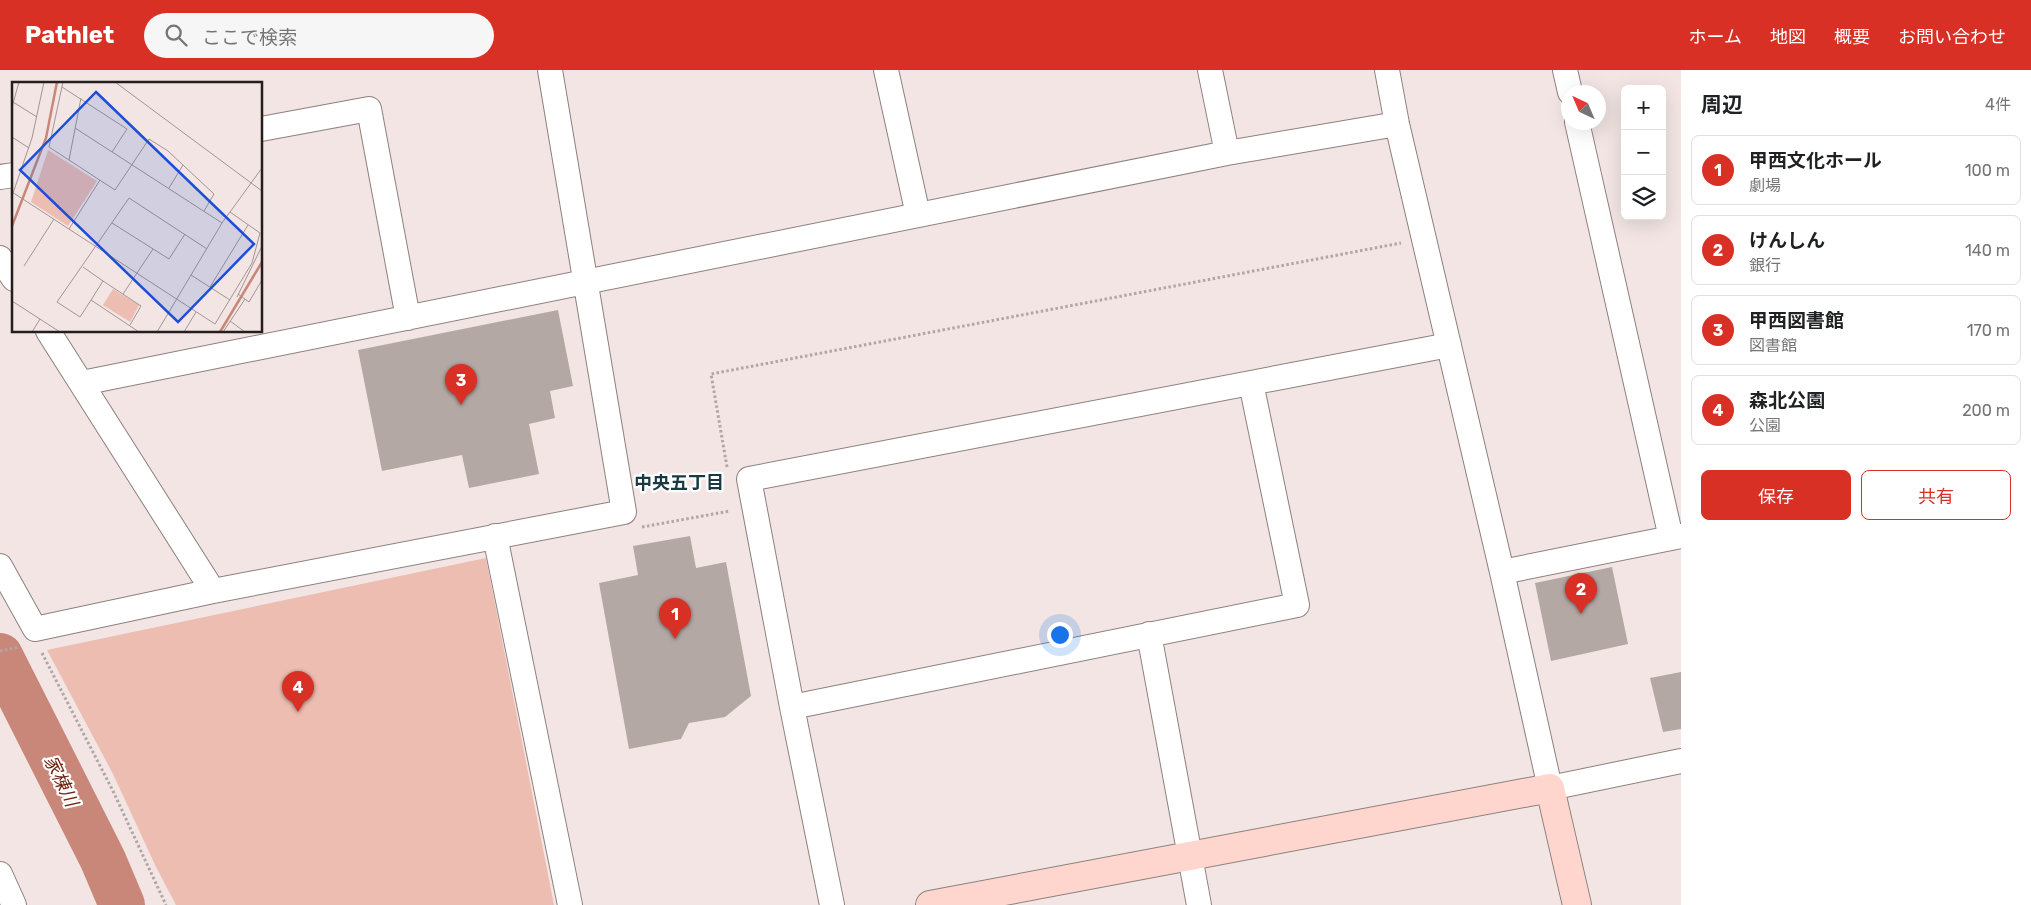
<!DOCTYPE html>
<html lang="ja">
<head>
<meta charset="utf-8">
<style>
  :root { --surface:#fff; --page:#f6f6f6; --text:#202124; --muted:#757577; --line:#e0e0e0; --accent:#d93025 }
  body { margin:0; font-family:Rubik,"Noto Sans JP",sans-serif; background:var(--page); color:var(--text) }
  .controls { position:absolute; right:15px; top:15px; display:grid; overflow:hidden; border-radius:8px; box-shadow:0 5px 20px #0002 }
  .controls button { width:45px; height:45px; display:grid; place-items:center; padding:0; border:0; border-bottom:1px solid var(--line); background:var(--surface); color:var(--text); font:25px sans-serif }
  .compass { position:absolute; left:1561px; top:15px; width:45px; height:45px; border-radius:50%; background:var(--surface); box-shadow:0 5px 20px #0002; rotate:316deg }
  .you { position:absolute; left:1059px; top:564px; width:18px; height:18px; margin:-12px; border:4px solid #fff; border-radius:50%; background:#1a73e8; box-shadow:0 0 0 8px #1a73e833 }
  .badge { display:grid; place-items:center; width:32px; height:32px; border-radius:50%; background:var(--accent); color:#fff; font-size:16px; font-weight:700 }
  .pin { position:absolute; translate:-50% -41px; filter:drop-shadow(0 1px 2px #0008) }
  .pin::after { content:''; position:absolute; top:26px; width:18px; height:15px; background:inherit; clip-path:polygon(0 0,100% 0,50% 100%) }
  .list { margin:0; padding:0; list-style:none }
  h2 { display:flex; justify-content:space-between; align-items:center; height:65px; margin:0; padding:0 20px; font-size:21px }
  h2 small { font-size:16px; font-weight:400; color:var(--muted) }
  .list li { display:grid; grid-template-columns:32px 1fr auto; gap:15px; align-items:center; box-sizing:border-box; height:70px; margin:0 10px 10px; padding:0 10px; border:1px solid var(--line); border-radius:8px }
  .list b { display:block; font-size:19px; white-space:nowrap }
  .list p { margin:0; font-size:16px; white-space:nowrap; color:var(--muted) }
  .list em { font-size:16px; font-style:normal; color:var(--muted) }
  .actions { display:flex; gap:10px; padding:15px 20px }
  .actions a { flex:1; padding:11px 0; border:1px solid var(--accent); border-radius:8px; text-align:center; font-size:18px; color:var(--accent) }
  .actions .main { background:var(--accent); color:#fff }
  .icon { flex:none; width:28px; height:28px; fill:none; stroke:currentColor; stroke-width:2; stroke-linecap:round; stroke-linejoin:round }
  .map { position:relative; flex:none; width:1681px; height:835px; overflow:hidden }
  header { display:flex; align-items:center; gap:30px; box-sizing:border-box; height:70px; padding:0 25px; background:var(--accent); color:#fff }
  header strong { font-size:24px }
  nav { display:flex; gap:28px; margin-inline-start:auto; font-size:18px }
  .search { width:350px; height:45px; background:var(--page); display:flex; align-items:center; gap:12px; box-sizing:border-box; padding:0 18px; border-radius:28px; color:var(--muted); font-size:19px }
  main { display:flex }
  aside { flex:1; background:var(--surface) }
  .map>svg:first-child { display:block }
  .green { fill:#eebdb1 }
  .lines { fill:none; stroke-linecap:round; stroke-linejoin:round }
  .river { stroke:#c88778; stroke-width:46 }
  .building { fill:#b4a8a5 }
  .street-casing { stroke:#8c817e; stroke-width:26 }
  .secondary-casing { stroke:#8c817e; stroke-width:30 }
  .path { stroke:#b0a6a4; stroke-width:3; stroke-dasharray:2.5 2.5; stroke-linecap:butt }
  .street { stroke:#fff; stroke-width:24 }
  .secondary { stroke:#fed6cd; stroke-width:28 }
  .labels { text-anchor:middle; dominant-baseline:central; stroke-width:4.5; stroke-linejoin:round; paint-order:stroke }
  .neighbourhood-label { font-size:18px; font-weight:bold; fill:#193a41; stroke:#fff }
  .water-label { font-size:18px; font-style:italic; fill:#6f2110; stroke:#fff }
  .inset-river { fill:none; stroke:#c88778; stroke-width:2.5 }
  .inset-road { fill:none; stroke:#a09694; stroke-width:1 }
  .view { fill:#1d4ed8; fill-opacity:0.15; stroke:#1d4ed8; stroke-width:2.5 }
  .inset-edge { fill:none; stroke:#241f1e; stroke-width:2.5 }
</style>
</head>
<body>
<header>
<strong>Pathlet</strong>
<div class="search"><svg class="icon" aria-label="search" viewBox="0 0 24 24"><circle cx="10" cy="10" r="6"/><path d="M15 15l6 6"/></svg>ここで検索</div>
<nav><a>ホーム</a><a>地図</a><a>概要</a><a>お問い合わせ</a></nav>
</header>
<main>
<div class="map">
<svg width="1681" height="835" viewBox="0 0 1681 835">
  <rect width="100%" height="100%" fill="#f2e5e3"/>
  <path class="green" d="M486,488l68,347h-378l-20,-38 -43,-93 -66,-124z"/>
  <g class="lines">
    <path class="river" d="M0,586l103,204 19,45"/>
  </g>
  <path class="building" d="M558,240l15,76 -23,5 5,27 -26,6 10,50 -70,14 -7,-33 -80,16 -24,-121z
    M690,466l6,32 30,-6 25,134 -26,21 -36,6 -8,16 -52,10 -30,-166 39,-8 -5,-29z
    M1612,497l16,77 -77,17 -16,-78z
    M1681,602v57l-18,3 -13,-54z"/>
  <g class="lines">
    <defs>
      <path id="street" d="M886,0l32,145
        M1210,0l17,83
        M1387,0l10,54 105,448 48,216 131,-27
        M1565,0l5,22
        M1577,52l94,416
        M261,59l108,-20 39,209
        M0,107l14,-2
        M0,188l14,21
        M48,261l165,260
        M82,313l1145,-230 170,-29
        M495,466l75,369
        M0,496l35,63 178,-38 411,-79 -74,-442
        M1502,502l179,-36
        M1149,564l50,271
        M792,637l505,-102 -46,-222
        M0,804l14,31
        M832,835l-40,-198 -43,-228 700,-134"/>
      <path id="secondary" d="M930,835l620,-117 27,117"/>
    </defs>
    <use href="#street" class="street-casing"/>
    <use href="#secondary" class="secondary-casing"/>
    <path class="path" d="M727,397l-16,-93 690,-131
      M642,457l88,-16
      M0,581l19,-4
      M42,583l71,138 53,114"/>
    <use href="#street" class="street"/>
    <use href="#secondary" class="secondary"/>
  </g>
  <g class="labels">
    <g class="neighbourhood-label">
      <text x="679" y="413">中央五丁目</text>
    </g>
    <g class="water-label">
      <text transform="translate(61 711) rotate(64)">家棟川</text>
    </g>
  </g>
  <g transform="translate(12 12)">
    <rect width="250" height="250" fill="#f2e5e3"/>
    <path d="M36,68l49,31 -29,45 -37,-24zM101,207l26,16 -9,17 -27,-17z" fill="#eebdb1"/>
    <path class="inset-river" d="M0,144l34,-88 11,-56M208,250l42,-70"/>
    <path class="inset-road" d="M51,0l-14,65 66,43 34,-51 19,12 46,43 -10,17M103,0l147,109M50,5l65,42 -15,23M1,20l24,15M0,25l7,-25M63,46l147,95M0,55l17,11M57,78l12,-62M157,106l14,-23M0,110l203,132 37,-61 8,-30 -30,-21M0,114l20,-58 12,-56M100,141l57,36 16,-25M57,147l31,-49M12,184l30,-47M71,185l20,14 -12,19M179,193l39,25M91,199l38,25 -11,19M198,205l38,-62M111,212l30,-45M226,212l11,8 13,-22M225,215l25,-51M0,219l48,31M218,239l15,11M20,250l8,-13M127,250l-48,-32 -11,17 -23,-15 72,-104 78,51M145,250l65,-109 40,-55M172,250l12,-20M211,250l22,-33"/>
    <path class="view" d="M84,10l158,152 -76,78 -158,-152z"/>
    <rect width="250" height="250" class="inset-edge"/>
  </g>
</svg>
<div class="controls">
<button>+</button>
<button>−</button>
<button><svg class="icon" aria-label="layers" viewBox="0 0 24 24"><path d="M12 4l9 5-9 5-9-5zM3 14l9 5 9-5"/></svg></button>
</div>
<svg class="compass" viewBox="-18 -18 36 36"><path d="M0-13l5 13h-10z" fill="#e53935"/><path d="M0 13l5-13h-10z" fill="#757577"/></svg>
<div class="you"></div>
<div class="pin badge" style="left:675px;top:569px">1</div>
<div class="pin badge" style="left:1581px;top:544px">2</div>
<div class="pin badge" style="left:461px;top:335px">3</div>
<div class="pin badge" style="left:298px;top:642px">4</div>
</div>
<aside>
<h2>周辺<small>4件</small></h2>
<ul class="list">
<li><span class="badge">1</span><div><b>甲西文化ホール</b><p>劇場</p></div><em>100 m</em></li>
<li><span class="badge">2</span><div><b>けんしん</b><p>銀行</p></div><em>140 m</em></li>
<li><span class="badge">3</span><div><b>甲西図書館</b><p>図書館</p></div><em>170 m</em></li>
<li><span class="badge">4</span><div><b>森北公園</b><p>公園</p></div><em>200 m</em></li>
</ul>
<div class="actions"><a class="main">保存</a><a>共有</a></div>
</aside>
</main>
</body>
</html>
